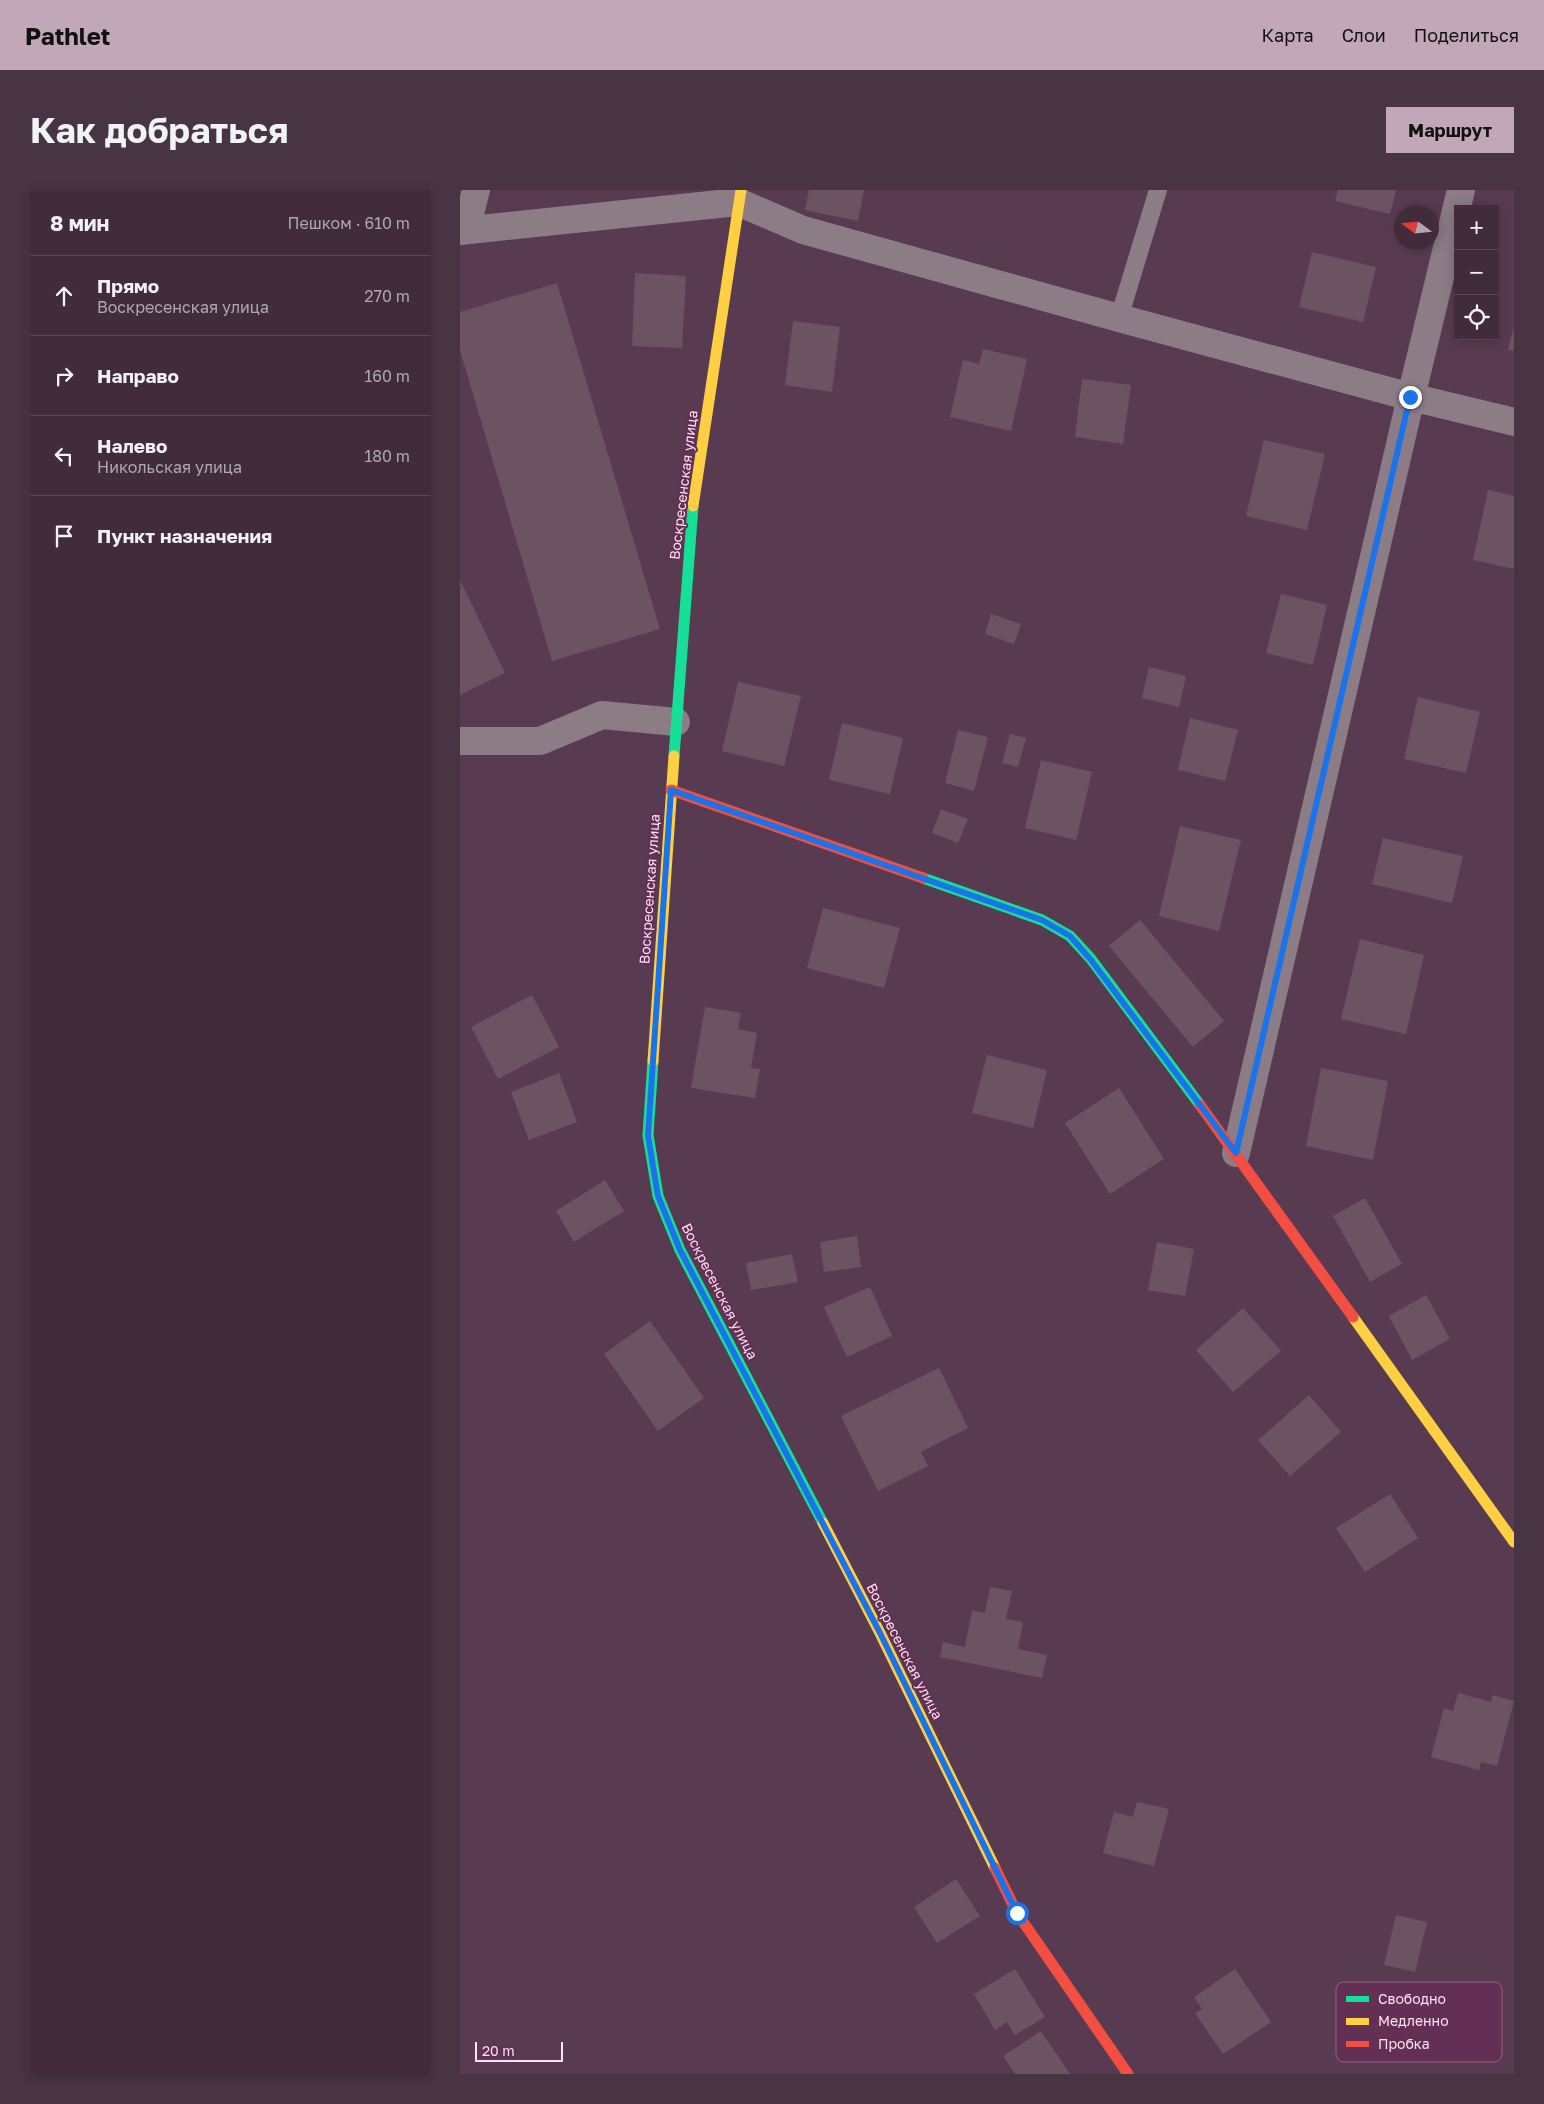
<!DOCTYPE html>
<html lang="ru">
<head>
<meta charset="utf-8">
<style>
  :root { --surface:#422c3c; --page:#493443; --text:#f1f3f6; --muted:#aea7af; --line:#5a4856; --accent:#c2a7b9 }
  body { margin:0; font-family:"Golos Text",sans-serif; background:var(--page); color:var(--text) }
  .controls { position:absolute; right:15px; top:15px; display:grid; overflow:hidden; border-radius:0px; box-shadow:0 2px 12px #0003 }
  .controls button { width:45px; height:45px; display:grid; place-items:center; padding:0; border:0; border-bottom:1px solid var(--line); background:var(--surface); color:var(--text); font:25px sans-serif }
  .compass { position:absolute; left:934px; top:15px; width:45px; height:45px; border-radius:50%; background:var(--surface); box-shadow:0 2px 12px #0003; rotate:285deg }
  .scale { position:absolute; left:15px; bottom:12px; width:88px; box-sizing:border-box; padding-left:5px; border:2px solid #fbe1f2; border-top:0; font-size:14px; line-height:18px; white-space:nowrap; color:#fbe1f2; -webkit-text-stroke:4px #642f55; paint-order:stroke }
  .stop { position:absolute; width:15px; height:15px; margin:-11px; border:4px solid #1a73e8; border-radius:50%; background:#fff }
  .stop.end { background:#1a73e8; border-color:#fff; box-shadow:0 1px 5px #0008 }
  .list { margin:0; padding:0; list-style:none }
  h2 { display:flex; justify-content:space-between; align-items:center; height:65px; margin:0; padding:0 20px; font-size:21px }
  h2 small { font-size:16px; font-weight:400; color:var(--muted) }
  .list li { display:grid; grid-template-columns:32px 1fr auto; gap:15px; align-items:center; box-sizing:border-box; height:80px; padding:0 20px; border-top:1px solid var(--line) }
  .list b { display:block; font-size:19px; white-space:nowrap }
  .list p { margin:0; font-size:16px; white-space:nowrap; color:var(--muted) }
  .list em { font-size:16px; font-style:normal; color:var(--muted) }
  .icon { flex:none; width:28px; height:28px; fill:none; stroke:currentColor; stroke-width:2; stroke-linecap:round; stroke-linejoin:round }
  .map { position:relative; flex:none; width:1054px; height:1884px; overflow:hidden; border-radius:0px }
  header { display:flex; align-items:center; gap:30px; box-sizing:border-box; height:70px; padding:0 25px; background:var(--accent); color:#111 }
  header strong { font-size:24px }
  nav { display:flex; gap:28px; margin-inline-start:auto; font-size:18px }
  .intro { display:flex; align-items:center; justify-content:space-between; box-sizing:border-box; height:120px; padding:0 30px }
  h1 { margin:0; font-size:35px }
  .button { padding:12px 22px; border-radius:0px; background:var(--accent); color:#111; font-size:18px; font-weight:700 }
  main { display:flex; gap:30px; padding:0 30px }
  aside { flex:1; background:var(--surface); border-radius:0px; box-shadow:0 2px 12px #0003 }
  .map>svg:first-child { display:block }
  .building { fill:#6c5362 }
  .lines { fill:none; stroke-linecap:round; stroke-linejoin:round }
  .lane { stroke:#8b7c86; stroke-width:18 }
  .street { stroke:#8b7c86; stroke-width:28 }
  .fast { stroke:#16e098; stroke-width:11 }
  .slow { stroke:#ffcf43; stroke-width:11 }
  .jam { stroke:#f24e42; stroke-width:11 }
  .route { stroke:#1a73e8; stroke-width:6 }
  .labels { text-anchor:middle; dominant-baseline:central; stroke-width:4; stroke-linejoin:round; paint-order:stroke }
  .street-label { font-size:14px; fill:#fbe1f2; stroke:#642f55 }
  .key { fill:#642f55; stroke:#916484; stroke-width:1 }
  .key-label { font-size:14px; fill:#fbe1f2 }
</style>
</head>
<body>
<header>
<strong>Pathlet</strong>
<nav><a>Карта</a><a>Слои</a><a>Поделиться</a></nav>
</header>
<div class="intro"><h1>Как добраться</h1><a class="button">Маршрут</a></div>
<main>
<aside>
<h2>8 мин<small>Пешком · 610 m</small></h2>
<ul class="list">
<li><svg class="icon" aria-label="ahead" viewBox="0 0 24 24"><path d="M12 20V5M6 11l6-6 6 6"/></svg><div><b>Прямо</b><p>Воскресенская улица</p></div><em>270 m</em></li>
<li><svg class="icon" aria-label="right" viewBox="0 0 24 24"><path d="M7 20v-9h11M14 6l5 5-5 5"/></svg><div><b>Направо</b></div><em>160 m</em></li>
<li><svg class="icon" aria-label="left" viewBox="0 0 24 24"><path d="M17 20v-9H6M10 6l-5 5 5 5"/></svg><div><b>Налево</b><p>Никольская улица</p></div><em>180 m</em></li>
<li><svg class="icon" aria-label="arrive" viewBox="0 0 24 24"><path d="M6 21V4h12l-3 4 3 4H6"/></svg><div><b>Пункт назначения</b></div></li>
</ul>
</aside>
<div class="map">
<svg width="1054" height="1884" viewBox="0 0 1054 1884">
  <rect width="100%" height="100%" fill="#583b50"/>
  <path class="building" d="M349,0h55l-6,31 -53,-11z
    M878,0h58l-6,24 -55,-13z
    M852,62l64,15 -13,55 -64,-15z
    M175,83l51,3 -4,72 -50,-2z
    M97,93l103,346 -108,32 -92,-311v-38z
    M333,131l47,6 -8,65 -47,-7z
    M1053,139h1v22l-6,-1z
    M523,159l44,10 -16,72 -61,-14 13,-57 16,4z
    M622,189l49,6 -8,59 -48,-7z
    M804,250l61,14 -18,76 -61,-14z
    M1028,300l26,6v73l-41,-9z
    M0,390l45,93 -45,22z
    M821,404l46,11 -14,60 -47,-12z
    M531,424l30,10 -7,20 -29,-10z
    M689,477l37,9 -7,31 -37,-9z
    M278,492l63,14 -17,70 -62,-15z
    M958,507l62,15 -14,61 -62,-14z
    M730,528l48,12 -13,51 -47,-11z
    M382,533l61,15 -13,56 -61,-14z
    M498,540l30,7 -14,54 -29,-8z
    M550,544l16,4 -8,29 -16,-4z
    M581,570l51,12 -16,68 -51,-12z
    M481,619l27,10 -10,24 -26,-10z
    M720,636l61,14 -22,91 -60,-15z
    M923,648l80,18 -11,47 -80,-19z
    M363,718l77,20 -16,60 -77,-20z
    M680,730l84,101 -31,26 -84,-101z
    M900,749l64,16 -18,79 -65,-15z
    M72,805l27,52 -61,32 -27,-52z
    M245,817l36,6 -3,16 19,4 -6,35 9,1 -5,29 -64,-10z
    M527,865l60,15 -14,58 -61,-15z
    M861,878l67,13 -15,79 -67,-14z
    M99,883l18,49 -48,18 -18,-48z
    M659,898l45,71 -54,35 -45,-71z
    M145,990l19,31 -50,31 -18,-31z
    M905,1008l37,66 -32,18 -37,-66z
    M397,1046l4,31 -37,5 -4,-30z
    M697,1052l37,7 -9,47 -37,-6z
    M332,1064l6,28 -47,8 -5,-27z
    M410,1097l22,49 -45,21 -23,-50z
    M966,1105l24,44 -38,21 -23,-44z
    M783,1118l38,43 -48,41 -37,-42z
    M190,1131l54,77 -46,33 -54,-77z
    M479,1178l29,60 -47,24 7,14 -50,25 -37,-75z
    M849,1205l32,37 -51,44 -32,-36z
    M930,1304l28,44 -53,34 -29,-44z
    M530,1397l22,4 -6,28 17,3 -5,27 29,6 -5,23 -102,-21 3,-15 22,5 7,-36 13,2z
    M998,1503l33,9 2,-7 21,6 -17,65 -16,-4 -2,8 -48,-13 13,-49 9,3z
    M677,1612l32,7 -15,57 -51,-13 11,-41 19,5z
    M496,1689l24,37 -43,27 -23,-36z
    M936,1725l31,7 -12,50 -31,-7z
    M555,1779l30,48 -30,18 -8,-13 -12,8 -21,-36z
    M775,1779l36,53 -48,32 -28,-41 7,-4 -8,-12z
    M581,1841l29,43h-55l-12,-18z"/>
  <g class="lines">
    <path class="lane" d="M659,128l39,-128"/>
    <path class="street" d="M6,39l10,-39
      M0,41l278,-29 65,28 316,88 292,79 103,25
      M0,551h80l62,-26 74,7
      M776,963l175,-756 50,-207"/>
    <path class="fast" d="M214,566l19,-250
      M463,688l119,42 28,16 21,23 109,146
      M193,871l-5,74 10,61 22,54 143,273"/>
    <path class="slow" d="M233,316l48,-316
      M193,871l21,-305
      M893,1127l161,225
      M363,1333l57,110 115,235"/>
    <path class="jam" d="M211,600l252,88
      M740,915l153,212
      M535,1678l22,45 111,161"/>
  </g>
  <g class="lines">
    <path class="route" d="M557,1723l-137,-280 -200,-383 -22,-54 -10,-60 23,-346 371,130 28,16 21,24 145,193 174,-756"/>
  </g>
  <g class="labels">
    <g class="street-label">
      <text transform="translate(223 295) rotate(-83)">Воскресенская улица</text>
      <text transform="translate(189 699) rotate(-86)">Воскресенская улица</text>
      <text transform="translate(260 1101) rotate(63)">Воскресенская улица</text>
      <text transform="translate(445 1461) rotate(63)">Воскресенская улица</text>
    </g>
  </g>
  <rect x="876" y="1792" width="166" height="80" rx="8" class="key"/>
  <rect x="886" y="1806" width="23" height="6" fill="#16e098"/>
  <rect x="886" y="1828" width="23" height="7" fill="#ffcf43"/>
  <rect x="886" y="1851" width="23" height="6" fill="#f24e42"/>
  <g class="key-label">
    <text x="918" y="1814">Свободно</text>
    <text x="918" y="1836">Медленно</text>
    <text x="918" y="1859">Пробка</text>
  </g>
</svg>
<div class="controls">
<button>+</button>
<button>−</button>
<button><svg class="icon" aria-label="locate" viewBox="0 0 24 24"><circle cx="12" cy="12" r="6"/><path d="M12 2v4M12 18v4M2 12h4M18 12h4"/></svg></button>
</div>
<svg class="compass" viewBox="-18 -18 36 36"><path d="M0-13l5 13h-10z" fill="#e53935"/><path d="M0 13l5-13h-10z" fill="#aea7af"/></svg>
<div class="scale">20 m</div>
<div class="stop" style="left:557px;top:1723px"></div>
<div class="stop end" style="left:950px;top:207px"></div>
</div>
</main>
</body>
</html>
